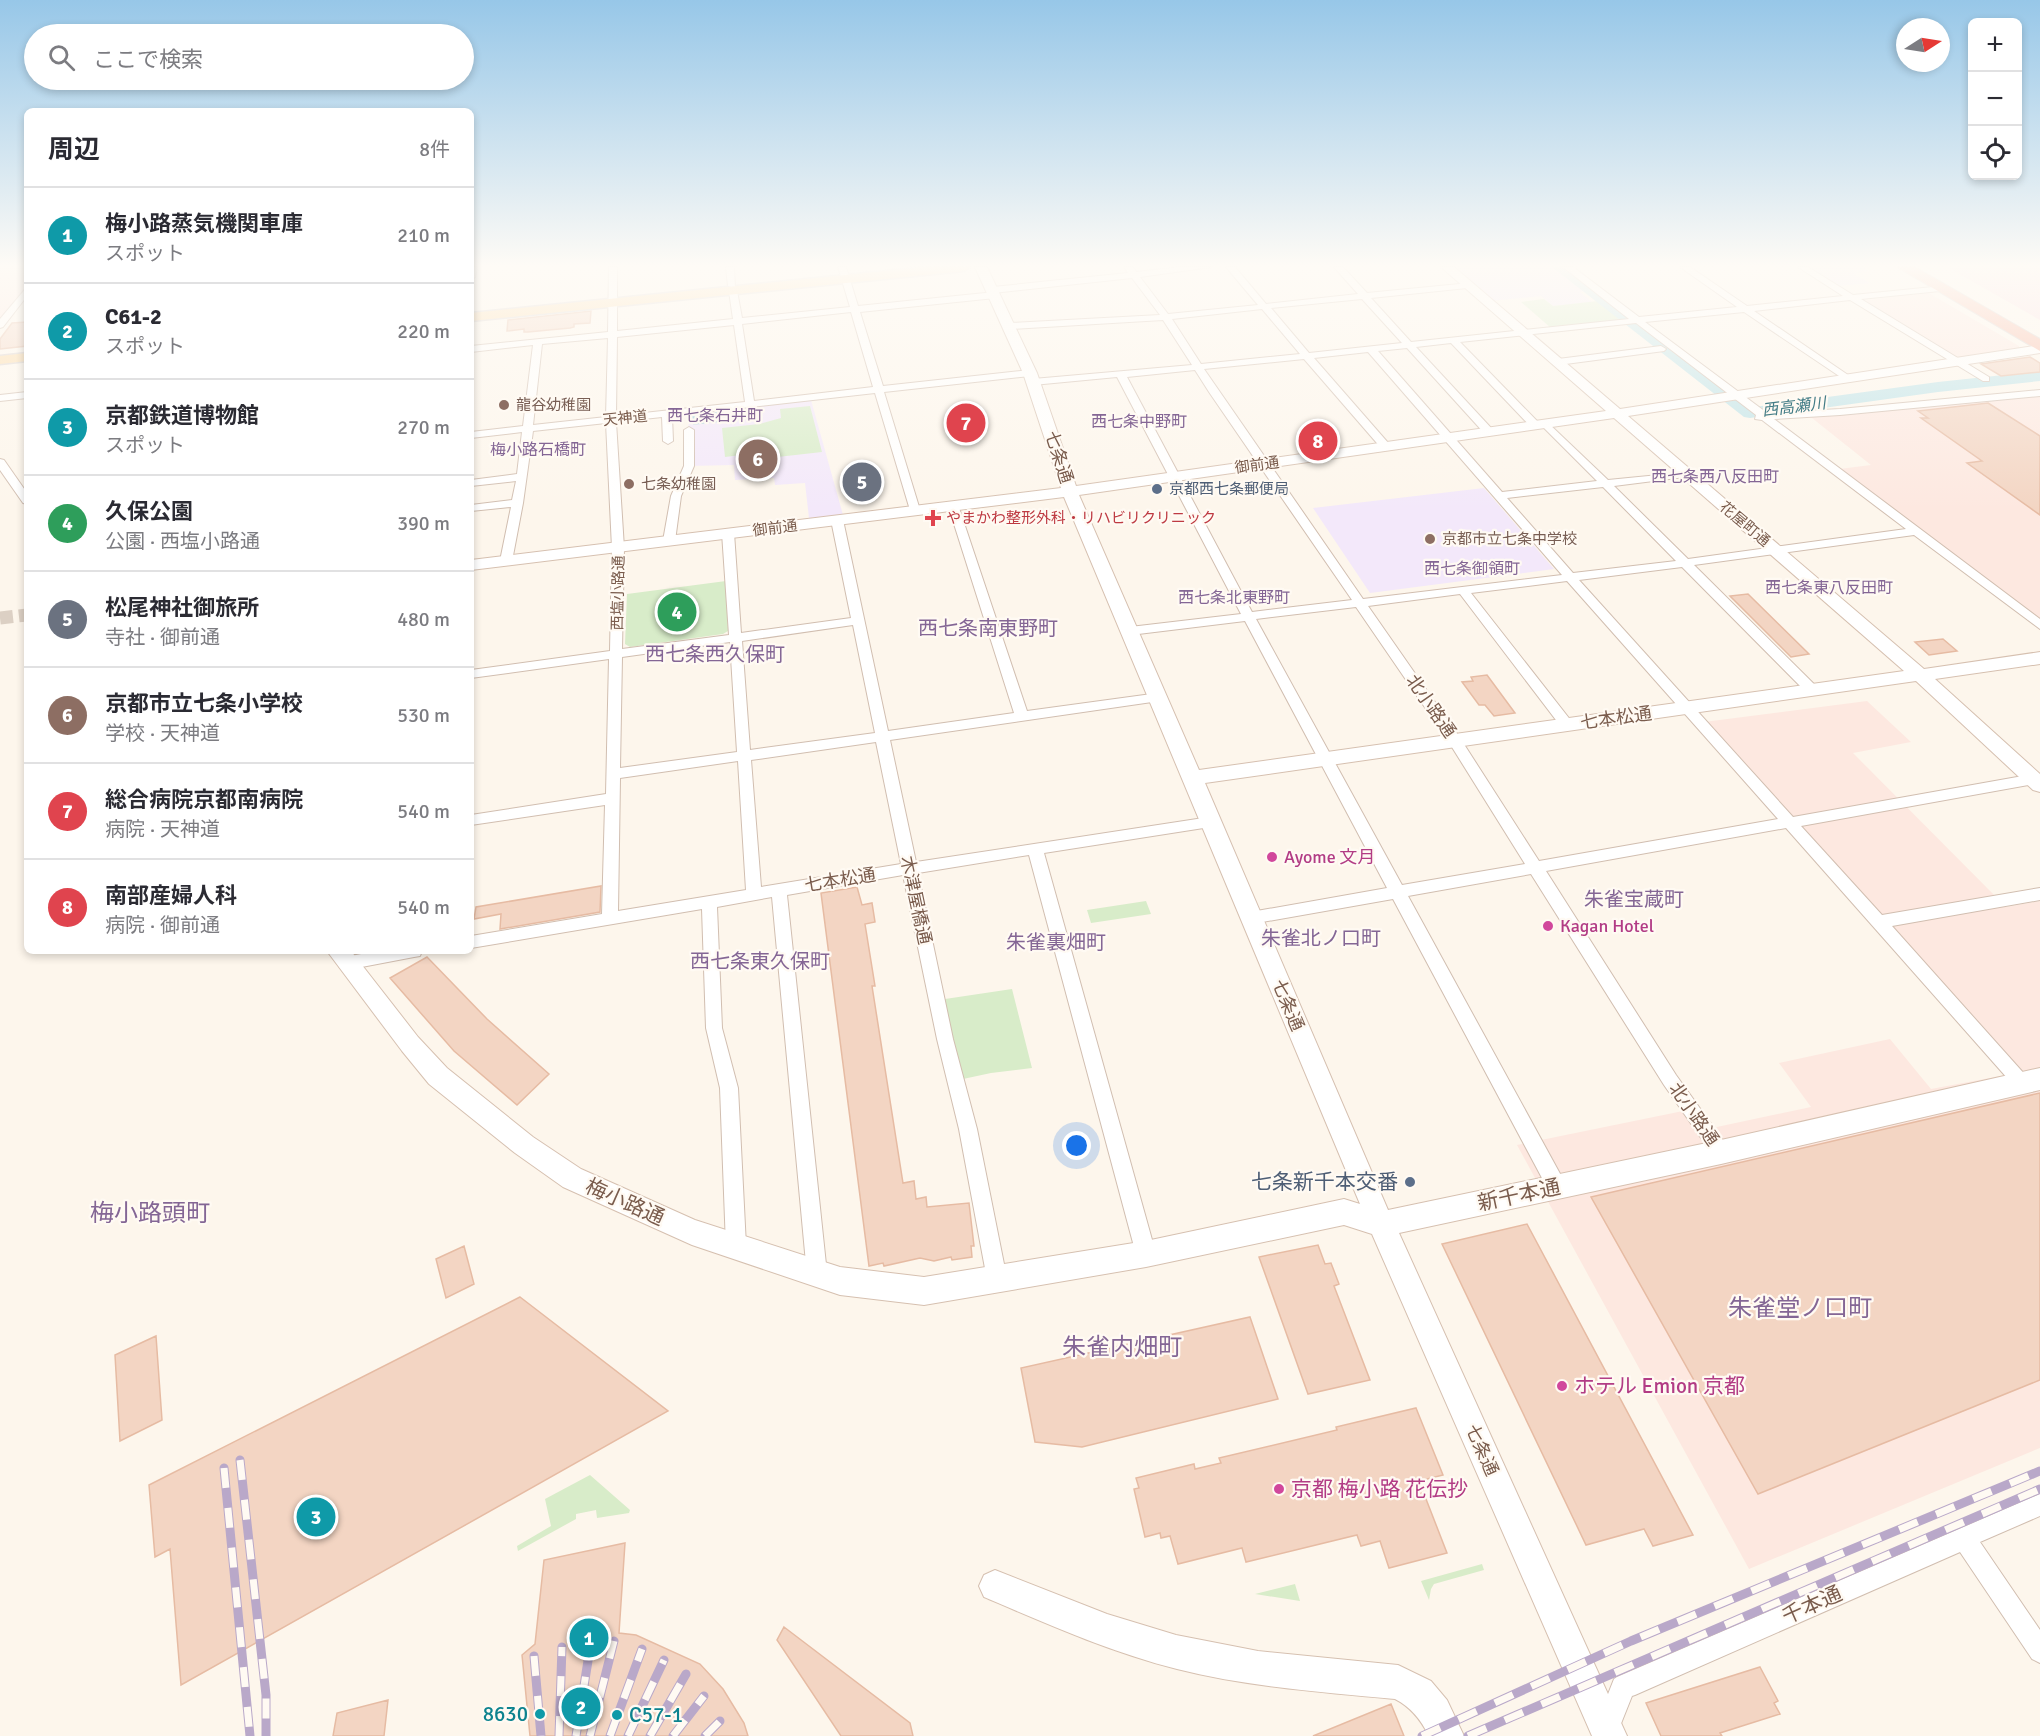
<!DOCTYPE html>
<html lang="ja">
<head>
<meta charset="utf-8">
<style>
  :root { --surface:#fff; --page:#f7f7f7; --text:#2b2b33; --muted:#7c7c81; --line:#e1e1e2; --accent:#e76f51 }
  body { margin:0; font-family:Signika,"Noto Sans JP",sans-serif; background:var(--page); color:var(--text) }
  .controls { position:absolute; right:18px; top:18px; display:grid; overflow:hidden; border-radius:9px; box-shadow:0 3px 9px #0003 }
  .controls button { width:54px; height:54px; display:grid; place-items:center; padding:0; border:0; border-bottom:2px solid var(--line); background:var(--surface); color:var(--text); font:30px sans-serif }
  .compass { position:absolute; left:1896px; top:18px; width:54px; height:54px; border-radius:50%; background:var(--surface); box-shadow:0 3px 9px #0003; rotate:78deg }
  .you { position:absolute; left:1077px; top:1146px; width:21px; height:21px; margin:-15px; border:4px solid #fff; border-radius:50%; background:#1a73e8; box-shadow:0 0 0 9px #1a73e833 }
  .badge { display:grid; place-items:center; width:39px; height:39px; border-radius:50%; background:var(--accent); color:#fff; font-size:20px; font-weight:700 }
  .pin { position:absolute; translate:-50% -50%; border:3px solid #fff; box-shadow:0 2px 6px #0006 }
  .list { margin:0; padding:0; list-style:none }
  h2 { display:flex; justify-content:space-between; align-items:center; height:78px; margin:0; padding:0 24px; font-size:26px }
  h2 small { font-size:20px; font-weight:400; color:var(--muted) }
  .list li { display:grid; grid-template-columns:39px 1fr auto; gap:18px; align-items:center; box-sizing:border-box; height:96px; padding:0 24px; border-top:2px solid var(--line) }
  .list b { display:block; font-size:22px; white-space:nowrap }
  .list p { margin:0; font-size:20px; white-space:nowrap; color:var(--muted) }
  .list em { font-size:20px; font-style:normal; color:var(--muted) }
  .icon { flex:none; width:33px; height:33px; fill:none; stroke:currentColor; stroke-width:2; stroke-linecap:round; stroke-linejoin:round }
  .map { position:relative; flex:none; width:2040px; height:1736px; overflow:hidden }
  .search { position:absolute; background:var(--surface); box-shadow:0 3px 9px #0003; left:24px; top:24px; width:450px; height:66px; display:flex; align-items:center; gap:15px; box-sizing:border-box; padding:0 21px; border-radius:33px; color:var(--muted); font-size:22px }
  .panel { position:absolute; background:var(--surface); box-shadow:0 3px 9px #0003; left:24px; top:108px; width:450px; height:846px; border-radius:9px }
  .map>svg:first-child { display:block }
  .commercial { fill:#fde8e0 }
  .education { fill:#f3e8fa }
  .medical { fill:#fbdfe3 }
  .green { fill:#d8ecc9 }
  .water { fill:#bfe3e8; stroke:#a5d3da; stroke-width:1.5 }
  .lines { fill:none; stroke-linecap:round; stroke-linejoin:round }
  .river { fill:#bfe3e8; fill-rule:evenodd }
  .building { fill:#f3d5c3; stroke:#e6bba3; stroke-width:1.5 }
  .street-tunnel { stroke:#dcd0c4; stroke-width:13; stroke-dasharray:13 6; stroke-linecap:butt }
  .street-casing { stroke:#d1beb0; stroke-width:2 }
  .secondary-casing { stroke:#d6c0b0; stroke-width:2 }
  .primary-casing { stroke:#dad1cd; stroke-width:3 }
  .highway-casing { stroke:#dad1cd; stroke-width:2 }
  .street { fill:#fff; fill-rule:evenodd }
  .secondary { fill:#fff; fill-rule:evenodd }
  .primary { fill:#fbd9a5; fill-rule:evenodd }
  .highway { fill:#f7b7a3; fill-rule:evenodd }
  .rail-casing { stroke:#b9a8c9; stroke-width:9 }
  .rail { stroke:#fffaf3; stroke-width:7; stroke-dasharray:20; stroke-linecap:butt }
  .education-dot { fill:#8d6e63; stroke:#fffaf3; stroke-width:2 }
  .service-dot { fill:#5c6f8a; stroke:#fffaf3; stroke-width:2 }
  .health-dot { fill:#e0444e; stroke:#fffaf3; stroke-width:2 }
  .hotel-dot { fill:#d1479c; stroke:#fffaf3; stroke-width:2 }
  .culture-dot { fill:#0f9aa8; stroke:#fffaf3; stroke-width:2 }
  .labels { text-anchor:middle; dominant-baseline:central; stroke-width:4.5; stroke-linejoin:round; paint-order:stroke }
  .far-education-label { font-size:15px; fill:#785e54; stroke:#fffaf3; text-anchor:start }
  .far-street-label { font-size:15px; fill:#7a5c4d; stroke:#fffaf3 }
  .far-service-label { font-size:15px; fill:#4e5e75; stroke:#fffaf3; text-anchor:start }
  .far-health-label { font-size:15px; fill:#be3a42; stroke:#fffaf3; text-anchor:start }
  .far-water-label { font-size:16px; font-style:italic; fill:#437c86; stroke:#fffaf3 }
  .far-neighbourhood-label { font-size:16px; fill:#846695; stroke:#fffaf3 }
  .street-label { font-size:18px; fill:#7a5c4d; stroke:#fffaf3 }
  .hotel-label { font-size:18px; fill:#b23c85; stroke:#fffaf3; text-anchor:start }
  .neighbourhood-label { font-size:20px; fill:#846695; stroke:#fffaf3 }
  .near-service-label { font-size:21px; fill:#4e5e75; stroke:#fffaf3; text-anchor:end }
  .near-street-label { font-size:21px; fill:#7a5c4d; stroke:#fffaf3 }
  .near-hotel-label { font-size:21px; fill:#b23c85; stroke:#fffaf3; text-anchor:start }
  .near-culture-label { font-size:21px; fill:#0d838f; stroke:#fffaf3; text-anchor:end }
  .near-neighbourhood-label { font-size:24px; fill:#846695; stroke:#fffaf3 }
</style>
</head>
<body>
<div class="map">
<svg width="2040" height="1736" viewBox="0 0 2040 1736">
  <rect width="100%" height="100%" fill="#fdf6ec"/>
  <path class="commercial" d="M0,267h27v20l-27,34z
    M1927,292l92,54v2l-58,9 -8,-1 -91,-55z
    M2040,396v224l-201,-151 32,-4 -64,-51 41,1 106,-13z
    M1867,701l44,41 -58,11 153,154 34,-6v547l-291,121 -232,-424 166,-34 15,20 113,-24 -32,-44 111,-24 41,50 91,-17 -318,-350z"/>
  <path class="education" d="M1451,267h102l31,24 -4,1 12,10 -39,4 -12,-10 -51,5z
    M1862,267l7,4 -15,3 16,9 -32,3 -29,-18z
    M811,400l32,115 -34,3 -4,-35 -30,2 -1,-7 -39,2 -1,-15 -47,1 2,-53z
    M1484,488l70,81 -184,24 -57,-85z"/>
  <path class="medical" d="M1947,267h93v53z"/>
  <path class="green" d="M1544,299l9,7 45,-5 25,20 -72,7 -30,-26z
    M810,406l12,46 -80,9 -1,-6 -16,2 -3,-29 37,-4 22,-6 -1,-9z
    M726,581l2,50 -5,3 -93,13 -5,-3 2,-50z
    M1146,901l5,13 -60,9 -4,-13z
    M1012,989l20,79 -41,5 -28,6 -10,-34 -8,-46z
    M590,1475l40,35 -1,3 -32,5 -1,-8 -20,4v5l-58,32 -1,-5 34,-20 -6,-27z
    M1482,1564l2,6 -50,14 -3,5 -2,11 -8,-19z
    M1295,1584l5,17 -45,-7z"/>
  <path class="water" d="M730,411l1,9 -37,4 -1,-9z"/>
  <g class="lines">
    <path class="river" d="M1552,267h17l185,140 184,-25 102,-11v10l-102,11 -188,26 -6,-1z"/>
  </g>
  <path class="building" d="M591,311l-1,12 -16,1v3l-4,1 -42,4h-4v-3l-17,2 1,-11z
    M27,322v24l-27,3v-10l12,-16z
    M2030,357l10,6v9l-39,4 -20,-12z
    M1988,403l52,33v79l-73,-52 15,-2 -61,-43h7l-10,-7z
    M1748,594l61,60 -18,3 -61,-61z
    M1943,639l14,12 -28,4 -14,-13z
    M1487,675l28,38 -21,3 -9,-11h-6l-17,-23 11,-1 -2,-4z
    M601,886l-1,26 -100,17 1,-15 -27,5 2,-12z
    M857,887l5,18 10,-2 3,19 -10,2 10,62h-3l31,197 11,-2 2,18 10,-2 1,10 42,-4 5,43h-3l1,11 -20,3 -1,-3 -17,4 -14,-3 -36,8 -1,-3 -14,3 -48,-373z
    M427,957l60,62 62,55 -32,31 -63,-54 -64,-73z
    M2040,1093v287l-282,114 -167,-297z
    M1527,1224l166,311 -40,11 -9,-17 -58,16 -144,-301z
    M1318,1245l7,19 6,-1 8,21 -5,2 36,94 -62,14 -49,-137z
    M464,1246l10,38 -28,14 -10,-39z
    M520,1297l148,114 -487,274 -11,-136 -15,8 -6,-72z
    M1250,1317l28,82 -196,48 -47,-5 -14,-74z
    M156,1336l6,84 -42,21 -5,-86z
    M1416,1408l27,67 -24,6 28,72 -58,15 -9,-27 -19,5 -4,-11 -111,27 -4,-14 -64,16 -8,-28 -9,2 -1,-5 -15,4 -11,-48 5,-1 -3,-10 58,-14 1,5 26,-6 -2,-5 118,-28 -1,-3z
    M625,1543l-6,90 17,2 64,29 23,25 21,34 4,13h-218l-8,-81 13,-11 9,-84z
    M784,1627l126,96 3,13h-72l-64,-96z
    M1760,1667l18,34 -4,2 6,11 -60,19 2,3h-61l-15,-33z
    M388,1700l-4,36h-51l4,-23z
    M1391,1704l13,32h-91z"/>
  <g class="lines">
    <path class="street-tunnel" d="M0,618l27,-3"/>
    <defs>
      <path id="street" d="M471,267h6l-2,10 -4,3z
        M609,267h8v64l116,-12 -4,-28 4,-3 4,3 5,27 108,-11 -12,-40h8l12,39 137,-14 4,3 -4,3 -135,14 23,74 147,-16 5,3 -5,3 -146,16 36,118 -1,2 -4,1 -5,-3 -35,-117 -203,23 1,25 -5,3 -5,-3 -1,-24 -46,5 8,126 -2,101 107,-14 -7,-102 6,-3 6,3 7,100 110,-15 -20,-98 6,-3 6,3 45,211 126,-18 -66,-208 5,-3 5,3 69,206 132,-18 5,1 2,3 -2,3 -5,1 -269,39 26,122 294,-45 7,5 -7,5 -166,26 112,401 -3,7 -7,3 -7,-3 -3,-7 -107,-399 -111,18 35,166 24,90 30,150 -3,7 -7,3 -7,-3 -3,-7 -28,-150 -22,-90 -34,-164 -116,20 40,379 -3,7 -7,3 -7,-3 -3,-7 -35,-377 -55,10 5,121 16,60 8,158 -3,7 -7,2 -7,-2 -3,-7 -6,-158 -14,-60 -4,-119 -231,39v-12l131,-22 3,-109 -134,20v-10l135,-21 3,-135 -138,19v-8l139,-19 2,-103 -6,-125 -73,8 -10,72 -11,58 -6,3 -4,-1 -2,-2 11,-54 -40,4v-6l41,-5 4,-19 -45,5v-6l46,-6 5,-42 -51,6v-6l52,-6 10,-81 -62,7v-6l137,-14zM851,312l22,75 -119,14 -12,-77zM734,325l11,77 -129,14 1,-79zM608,338l-2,79 -73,8 9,-81zM853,625l22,108 -125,17 -8,-109zM730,642l7,110 -117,16 2,-111zM876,742l25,122 -140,23 -10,-127zM738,761l8,129 -128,21 2,-133z
        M726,267h8l1,21 -7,-2z
        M1124,267h9l3,5 45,-5h30l-71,10 28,37 90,-9 -32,-38h9l31,37 92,-10 -24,-27h9l24,26 103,-10 1,2 -4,3 -96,10 40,44 218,-23 -66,-52h10l66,50 98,-10 -57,-40h10l57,39 96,-10 -45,-29h10l45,28 90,-9 1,2 -4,3 -79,8 128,78v4h-6l-133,-81 -96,11 97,66 2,2 -5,3 -104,-70 -99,10 122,91 73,-4 200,-19v6l-200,19 -66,4 266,200v10l-126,-94 -220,30 124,123 2,3 -7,4 -5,-1 -126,-127 -103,13 214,237 241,-43 5,1 1,6 -6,3 -233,42 81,89 158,-27v12l-148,26 136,152 3,5 -3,5 -6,3 -6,-3 -230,-260 -240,43 130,204 51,71 3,6 -3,6 -6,2 -6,-2 -51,-73 -133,-211 -123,22 156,285 2,6 -2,6 -7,3 -7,-3 -157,-294 -142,25 -6,-2 -2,-4 2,-4 6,-2 136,-24 -142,-267 -115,14 -6,-4 6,-4 111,-13 -124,-237 -84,8 -5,-3 5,-3 159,-14 -29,-45 -153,9 -4,-3 4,-3 150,-8 -28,-37 -139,15 -4,-3 4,-3 135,-14zM1362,299l40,44 -93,10 -38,-45zM1262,309l38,45 -99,10 -29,-45zM1636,323l120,92 -1,4 7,1 144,109 -218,30 -74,-73 71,-9 5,-3 -1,-2 -81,8 -62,-59 -5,3 1,2 55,55 -95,11 -124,-141 29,-3 78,86 4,1 5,-3 -1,-2 -77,-83 35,-4 81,85h8v-4l-80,-82zM1368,352l194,223 -199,24 -159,-230 100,-10 78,90 4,1 5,-3 -1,-2 -76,-87zM1195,370l14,22 143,208 -100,12 -125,-235zM1603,487l73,74 -103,12 -66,-75zM1567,581l211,238 -239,42 -79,-123 -92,-132 92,-12 102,134h10l2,-3 -2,-3 -101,-129zM1356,607l94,137 75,120 -123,21 -146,-266z
        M27,287v9l-24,31 -3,1v-9z
        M1661,346l5,3 -2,2 -106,14 -5,-3 5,-3z
        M27,392v6l-27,3v-6z
        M689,427l5,3v36l-13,30 -6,45 -6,3 -6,-3 8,-45 13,-30v-36z
        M0,459l4,1 23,33v11l-4,-1 -23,-33z
        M377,951h45l-2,5 -6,1 -68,13 -6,-2 -2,-5 2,-5z
        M2040,1494v22l-60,26 60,88v33l-8,-4 -72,-107 -325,143 -3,1 -16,40h-18l-3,-9 19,-48 3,-2z"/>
      <path id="secondary" d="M975,267h12l50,106 39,113 530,-75 -165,-144h13l166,142 420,-64v8l-412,63 296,253 116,-17v12l-105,15 105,95v18l-7,-2 -117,-109 -711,102 183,427 333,-70 319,-72v22l-319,74 -322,69 228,503h-35l-220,-502 -28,-9 -198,42 -222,38 -84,-10 -148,-50 -129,-58 -48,-34 -86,-69 -27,-33 -75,-100h24l67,86 29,31 86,69 48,32 114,51 145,47 84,10 222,-36 198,-42 16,5 -296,-707 -593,73v-10l590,-72 -38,-115zM1614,418l290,253 -705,99 -120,-275z
        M995,1570l112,44 69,21 82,16 140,14 33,16 16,19 17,36h-35c-8,-16 -18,-29 -34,-37 -73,-7 -147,-12 -218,-30 -67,-17 -130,-45 -193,-72l-5,-11 5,-11z"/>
      <path id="primary" d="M924,267h46l-6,4 -493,50v-8z
        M27,353v8l-27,3v-8z"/>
      <path id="highway" d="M1897,267h18l125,72v12z"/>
    </defs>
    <use href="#street" class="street-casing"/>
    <use href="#secondary" class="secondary-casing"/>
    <use href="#primary" class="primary-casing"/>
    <use href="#highway" class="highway-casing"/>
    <use href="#street" class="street"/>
    <use href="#secondary" class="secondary"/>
    <use href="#primary" class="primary"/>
    <use href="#highway" class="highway"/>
    <defs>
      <path id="rail" d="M240,1460l26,235v41
        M224,1468l26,268
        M534,1656l7,80
        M559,1736l3,-89
        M576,1736l15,-94
        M590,1736l24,-95
        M610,1736l32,-87
        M628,1736l36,-76
        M650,1736l36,-62
        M673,1736l31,-40
        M705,1736l15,-15
        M1422,1736l209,-95 409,-170
        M1468,1736l572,-247"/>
    </defs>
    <use href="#rail" class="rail-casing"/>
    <use href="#rail" class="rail"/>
  </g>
  <linearGradient id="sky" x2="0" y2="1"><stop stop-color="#97c7e8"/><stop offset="0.52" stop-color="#fefbf6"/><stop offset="1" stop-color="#fefbf6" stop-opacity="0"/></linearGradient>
  <rect width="2040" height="510" fill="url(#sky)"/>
  <g class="education-dot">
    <circle cx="504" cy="405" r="6"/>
    <circle cx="629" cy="484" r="6"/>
    <circle cx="1430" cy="539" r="6"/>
  </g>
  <g class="service-dot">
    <circle cx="1157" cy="489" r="6"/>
    <circle cx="1410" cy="1182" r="6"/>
  </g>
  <path class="health-dot" d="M930 509h6v6h6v6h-6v6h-6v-6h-6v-6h6z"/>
  <g class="hotel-dot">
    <circle cx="1272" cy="857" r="6"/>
    <circle cx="1548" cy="926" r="6"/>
    <circle cx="1562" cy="1386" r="6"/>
    <circle cx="1279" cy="1489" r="6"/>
  </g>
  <g class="culture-dot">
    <circle cx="540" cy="1714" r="6"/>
    <circle cx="617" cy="1715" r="6"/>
  </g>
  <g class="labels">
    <g class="far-education-label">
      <text x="516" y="405">龍谷幼稚園</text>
      <text x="641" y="484">七条幼稚園</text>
      <text x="1442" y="539">京都市立七条中学校</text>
    </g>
    <g class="far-street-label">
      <text transform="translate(625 418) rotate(-6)">天神道</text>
      <text transform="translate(1257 465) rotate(-8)">御前通</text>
      <text transform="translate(1745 524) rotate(40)">花屋町通</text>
      <text transform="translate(775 528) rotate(-7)">御前通</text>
      <text transform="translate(618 593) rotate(-89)">西塩小路通</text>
    </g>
    <g class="far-service-label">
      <text x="1169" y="489">京都西七条郵便局</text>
    </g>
    <g class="far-health-label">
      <text x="946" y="518">やまかわ整形外科・リハビリクリニック</text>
    </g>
    <g class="far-water-label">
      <text transform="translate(1794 407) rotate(-7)">西高瀬川</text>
    </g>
    <g class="far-neighbourhood-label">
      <text x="715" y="416">西七条石井町</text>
      <text x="1139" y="422">西七条中野町</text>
      <text x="538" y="450">梅小路石橋町</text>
      <text x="1715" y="477">西七条西八反田町</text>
      <text x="1472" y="569">西七条御領町</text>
      <text x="1829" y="588">西七条東八反田町</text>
      <text x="1234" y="598">西七条北東野町</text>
    </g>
    <g class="street-label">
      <text transform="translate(1059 457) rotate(72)">七条通</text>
      <text transform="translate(1431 706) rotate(55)">北小路通</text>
      <text transform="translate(1616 718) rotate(-8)">七本松通</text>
      <text transform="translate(840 880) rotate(-9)">七本松通</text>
      <text transform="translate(916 900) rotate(78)">木津屋橋通</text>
      <text transform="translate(1288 1005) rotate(67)">七条通</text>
      <text transform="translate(1694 1114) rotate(55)">北小路通</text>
      <text transform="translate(1482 1450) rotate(66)">七条通</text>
    </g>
    <g class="hotel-label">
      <text x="1284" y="857">Ayome 文月</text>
      <text x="1560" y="926">Kagan Hotel</text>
    </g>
    <g class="neighbourhood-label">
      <text x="988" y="628">西七条南東野町</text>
      <text x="715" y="654">西七条西久保町</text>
      <text x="1634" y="899">朱雀宝蔵町</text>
      <text x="1321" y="938">朱雀北ノ口町</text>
      <text x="1056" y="942">朱雀裏畑町</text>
      <text x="760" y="961">西七条東久保町</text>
    </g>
    <g class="near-service-label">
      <text x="1398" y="1182">七条新千本交番</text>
    </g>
    <g class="near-street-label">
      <text transform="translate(1519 1195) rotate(-12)">新千本通</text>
      <text transform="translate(625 1202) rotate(24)">梅小路通</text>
      <text transform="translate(1812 1605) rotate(-24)">千本通</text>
    </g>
    <g class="near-hotel-label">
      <text x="1574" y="1386">ホテル Emion 京都</text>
      <text x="1291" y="1489">京都 梅小路 花伝抄</text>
    </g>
    <g class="near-culture-label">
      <text x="528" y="1714">8630</text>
      <text x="629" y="1715" text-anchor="start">C57-1</text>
    </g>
    <g class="near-neighbourhood-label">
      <text x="150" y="1213">梅小路頭町</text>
      <text x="1800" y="1308">朱雀堂ノ口町</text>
      <text x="1122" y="1347">朱雀内畑町</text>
    </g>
  </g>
</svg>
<div class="controls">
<button>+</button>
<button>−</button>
<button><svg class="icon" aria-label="locate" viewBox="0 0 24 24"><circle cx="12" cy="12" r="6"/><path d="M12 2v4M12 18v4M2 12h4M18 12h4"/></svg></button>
</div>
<svg class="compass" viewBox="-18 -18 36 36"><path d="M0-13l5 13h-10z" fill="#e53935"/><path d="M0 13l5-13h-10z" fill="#7c7c81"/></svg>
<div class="you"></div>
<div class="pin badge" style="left:589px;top:1638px;background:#0f9aa8">1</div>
<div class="pin badge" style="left:581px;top:1707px;background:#0f9aa8">2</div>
<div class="pin badge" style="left:316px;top:1517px;background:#0f9aa8">3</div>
<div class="pin badge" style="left:677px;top:612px;background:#2e9e5b">4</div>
<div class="pin badge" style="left:862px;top:482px;background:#6b7280">5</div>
<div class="pin badge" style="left:758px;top:459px;background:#8d6e63">6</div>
<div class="pin badge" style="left:966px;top:423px;background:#e0444e">7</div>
<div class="pin badge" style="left:1318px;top:441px;background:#e0444e">8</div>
<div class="search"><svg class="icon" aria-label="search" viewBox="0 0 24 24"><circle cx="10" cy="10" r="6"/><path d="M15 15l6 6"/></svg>ここで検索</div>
<section class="panel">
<h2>周辺<small>8件</small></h2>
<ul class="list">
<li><span class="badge" style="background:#0f9aa8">1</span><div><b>梅小路蒸気機関車庫</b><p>スポット</p></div><em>210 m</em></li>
<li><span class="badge" style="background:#0f9aa8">2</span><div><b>C61-2</b><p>スポット</p></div><em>220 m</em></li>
<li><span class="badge" style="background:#0f9aa8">3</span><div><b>京都鉄道博物館</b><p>スポット</p></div><em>270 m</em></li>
<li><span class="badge" style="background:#2e9e5b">4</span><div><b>久保公園</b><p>公園 · 西塩小路通</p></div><em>390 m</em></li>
<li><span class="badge" style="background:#6b7280">5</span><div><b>松尾神社御旅所</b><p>寺社 · 御前通</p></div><em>480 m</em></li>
<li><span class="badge" style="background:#8d6e63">6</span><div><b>京都市立七条小学校</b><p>学校 · 天神道</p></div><em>530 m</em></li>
<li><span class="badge" style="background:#e0444e">7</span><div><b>総合病院京都南病院</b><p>病院 · 天神道</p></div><em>540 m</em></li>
<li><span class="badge" style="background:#e0444e">8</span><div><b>南部産婦人科</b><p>病院 · 御前通</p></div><em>540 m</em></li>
</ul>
</section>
</div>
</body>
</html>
